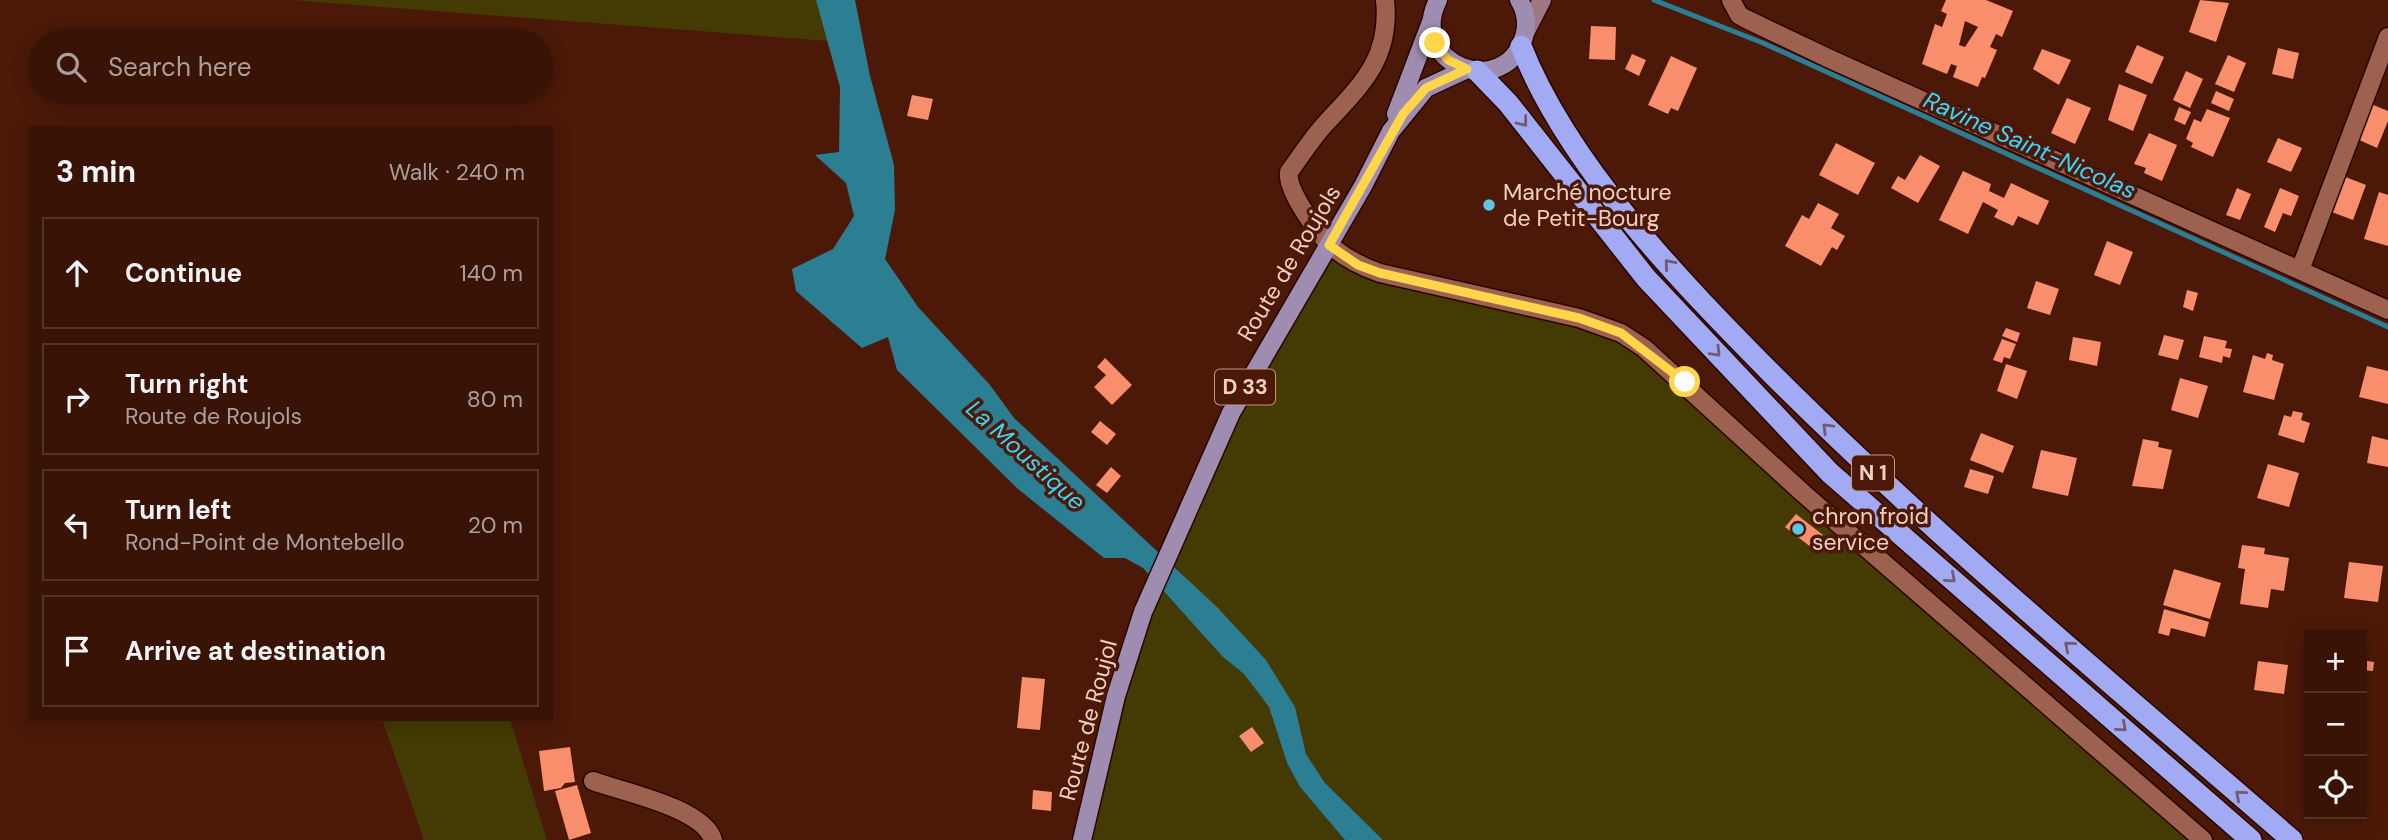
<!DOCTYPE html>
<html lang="en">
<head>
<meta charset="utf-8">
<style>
  :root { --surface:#391306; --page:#401c10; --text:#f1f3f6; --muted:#ab9e9b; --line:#533228 }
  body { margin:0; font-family:"DM Sans",sans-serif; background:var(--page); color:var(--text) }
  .controls { position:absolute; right:21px; bottom:21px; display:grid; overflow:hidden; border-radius:0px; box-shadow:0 4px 18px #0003 }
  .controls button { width:63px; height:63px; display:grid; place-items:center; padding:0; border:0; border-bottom:2px solid var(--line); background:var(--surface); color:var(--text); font:35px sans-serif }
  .stop { position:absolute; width:21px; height:21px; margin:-16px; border:5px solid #ffd54a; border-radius:50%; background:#fff }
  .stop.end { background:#ffd54a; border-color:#fff; box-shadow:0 2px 7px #0008 }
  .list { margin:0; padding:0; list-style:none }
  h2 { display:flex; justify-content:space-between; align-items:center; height:91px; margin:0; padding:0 28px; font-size:30px }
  h2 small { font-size:23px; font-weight:400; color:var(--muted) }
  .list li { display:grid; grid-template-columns:46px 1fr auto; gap:21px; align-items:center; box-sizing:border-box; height:112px; margin:0 14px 14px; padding:0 14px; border:2px solid var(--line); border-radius:0px }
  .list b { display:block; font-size:26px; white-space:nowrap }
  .list p { margin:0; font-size:23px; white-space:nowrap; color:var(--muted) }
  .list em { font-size:23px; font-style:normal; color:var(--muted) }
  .icon { flex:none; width:38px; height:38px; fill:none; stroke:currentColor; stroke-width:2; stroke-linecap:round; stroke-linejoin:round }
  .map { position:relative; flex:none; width:2388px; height:840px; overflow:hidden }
  .search { position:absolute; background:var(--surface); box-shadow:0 4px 18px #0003; left:28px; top:28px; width:525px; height:77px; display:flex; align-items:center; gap:18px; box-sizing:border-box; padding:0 24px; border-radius:38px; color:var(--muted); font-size:26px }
  .panel { position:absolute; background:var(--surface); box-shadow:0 4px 18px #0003; left:28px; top:126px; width:525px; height:595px; border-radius:0px }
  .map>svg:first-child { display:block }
  .green { fill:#443a03 }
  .water { fill:#2c7e92 }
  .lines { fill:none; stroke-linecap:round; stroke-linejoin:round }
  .stream { stroke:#2c7e92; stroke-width:5 }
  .building { fill:#f98e6d; fill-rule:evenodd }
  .street-casing { stroke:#2a0500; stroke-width:21 }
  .secondary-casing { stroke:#2a0500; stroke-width:21 }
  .primary-casing { stroke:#2a0500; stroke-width:21 }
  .highway-casing { stroke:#2a0500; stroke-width:24 }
  .street { stroke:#9c614f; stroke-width:18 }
  .secondary { stroke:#9e7780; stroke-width:18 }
  .primary { stroke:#9f8db1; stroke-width:18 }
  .highway { stroke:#a1aaf2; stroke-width:21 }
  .oneway { stroke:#725a71 }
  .route { stroke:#ffd54a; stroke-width:9 }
  .poi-dot { fill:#5ac8e5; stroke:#4c1908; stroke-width:2.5 }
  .labels { text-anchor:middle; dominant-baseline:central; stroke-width:7; stroke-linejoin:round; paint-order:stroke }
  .shield { fill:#4c1908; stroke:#bf988b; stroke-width:2 }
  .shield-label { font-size:21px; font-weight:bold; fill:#f0cec3 }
  .poi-label { font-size:23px; fill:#f0cec3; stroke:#4c1908; text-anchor:start }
  .street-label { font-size:23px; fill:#f0cec3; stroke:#4c1908 }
  .water-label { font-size:24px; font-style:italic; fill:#39d7fc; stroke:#4c1908 }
</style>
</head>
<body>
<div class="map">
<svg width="2388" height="840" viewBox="0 0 2388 840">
  <rect width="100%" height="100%" fill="#4c1908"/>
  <path class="green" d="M291,0h525l12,41z
    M1330,245l28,20 263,68 582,507h-820l-58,-57 -19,-29 -11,-47 -29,-47 -95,-97 3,-27z
    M1155,583l17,14 51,60 21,17 25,33 18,56 13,24 45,53h-263z
    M382,719h128l37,121h-123z"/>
  <path class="water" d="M816,0h39l15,76 24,89 1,45 -10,49 33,48 72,78 24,33 203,189 49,53 29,47 11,47 19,29 58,57h-38l-45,-53 -13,-24 -18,-56 -25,-33 -21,-17 -80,-89 -18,-10h-21l-86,-69 -121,-119 -9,-33 -26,11 -66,-57 -4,-22 41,-20 21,-33 -8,-33 -31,-28 24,-3 1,-65z"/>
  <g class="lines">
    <path class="stream" d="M1654,0l109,43 625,284"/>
  </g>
  <path class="building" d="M1946,0h40l27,11 -11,26 -6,-3 -6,13 7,3 -12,28 -3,-1 -4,10 -25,-10 4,-11 -6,-2 -4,10 -25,-10 13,-40 7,3 5,-13 -6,-3zM1965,21l13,6 -13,20 -6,-2z
    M2200,0l29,3 -13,39 -27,-10z
    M1591,26l25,1 -1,33 -26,-1z
    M2137,45l27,12 -12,27 -27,-12z
    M2278,48l21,5 -6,26 -21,-5z
    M2042,49l29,11 -12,25 -26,-16z
    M1632,54l14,6 -7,16 -14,-7z
    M2228,55l18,8 -12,29 -19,-8z
    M1671,56l26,12 -19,43 -7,-3 -3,6 -20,-9z
    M2186,71l17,8 -13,29 -17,-8z
    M2119,84l28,11 -14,36 -25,-11z
    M2216,91l18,8 -5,12 -18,-8z
    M912,95l21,4 -5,21 -21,-4z
    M2067,98l24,10 -16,36 -24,-11z
    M2371,104l17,7v10l-11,27 -20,-9z
    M2179,107l12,5 -6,13 -11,-5z
    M2207,109l23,9 -17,39 -22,-10 2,-4 -7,-4 8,-20 7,3z
    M2149,133l28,12 -15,36 -18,-8 2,-5 -12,-4z
    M2278,138l24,10 -11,24 -24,-10z
    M1836,143l39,20 -17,32 -39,-20z
    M1920,155l20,11 -22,37 -27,-15 7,-12 7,4z
    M1963,171l28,13 -2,7 15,7 7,-15 38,18 -11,24 -20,-9 -5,10 -19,-9 4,-7 -15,-8 -15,32 -29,-14z
    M2343,176l23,9 -13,35 -24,-9z
    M2237,188l14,6 -11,26 -14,-5z
    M2280,188l19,8 -8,20 -8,-3 -8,19 -11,-5z
    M2379,192l9,3v51l-24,-7z
    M1818,203l21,11 -8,14 14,8 -8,14 -5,-3 -11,19 -36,-20 17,-31 7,4z
    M2107,241l26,11 -13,33 -26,-10z
    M2036,281l23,8 -9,26 -23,-7z
    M2187,290l11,3 -5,18 -10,-4z
    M2006,328l14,5 -3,9 -15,-6z
    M2164,335l20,5 -6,20 -20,-5z
    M2204,336l23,5 -2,7 7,1 -2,9 -7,-2 -1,7 -23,-6z
    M2073,337l28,5 -4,24 -28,-6z
    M2002,339l14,5 -6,15 -6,-2 -2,6 -9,-3z
    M2267,353l6,2 -1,5 12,4 -10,36 -31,-8 10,-37 12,4z
    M1105,358l27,27 -20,20 -18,-18 12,-12 -9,-8z
    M2006,364l21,7 -10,28 -20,-8z
    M2367,366l21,5v33l-29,-7z
    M2180,378l28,8 -10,32 -27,-8z
    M2293,411l10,2 -2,7 9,3 -6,20 -26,-8 6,-20 7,2z
    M1100,421l16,13 -9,11 -16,-13z
    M1981,433l33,13 -11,27 -33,-13z
    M2372,436l16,4v27l-21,-4z
    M2143,439l16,3 -1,5 14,3 -9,39 -31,-3z
    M2041,450l36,8 -9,38 -36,-8z
    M2268,464l31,9 -10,34 -32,-9z
    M1111,467l10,9 -14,17 -11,-8z
    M1970,469l24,7 -6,18 -24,-7z
    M1796,514l27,21 -11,13 -27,-21z
    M2242,545l23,3 -1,6 25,4 -5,33 -13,-2 -3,19 -28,-4 5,-35 -7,-1z
    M2349,562l34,4 -5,36 -34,-4z
    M2174,569l47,14 -11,36 -47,-14z
    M2164,609l45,13 -4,15 -34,-9 -2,8 -11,-3z
    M2362,660l12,2 -1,9 -11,-1z
    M2258,661l30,4 -4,29 -30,-4z
    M1022,677l23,2 -5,51 -23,-2z
    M1252,727l12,16 -13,9 -12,-16z
    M570,747l5,35 -10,1 -4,5 -17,3 -5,-40z
    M577,785l14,48 -22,7 -14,-49z
    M1033,790l19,2 -1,19 -19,-2z"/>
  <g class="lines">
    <defs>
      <path id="street" d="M1385,0c6,58 -23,84 -59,123 -14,15 -25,33 -37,49 -3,18 29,62 43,75 15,12 30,20 48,26l199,45 42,15 23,15 160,146 399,346
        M1731,0l8,15 7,4 84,40 558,251
        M2300,270l88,-233
        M593,781c30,11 111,27 120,59"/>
      <path id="secondary" d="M1525,33l17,-33"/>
      <path id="primary" d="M1438,0c-32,64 66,102 86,37 4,-12 2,-26 -5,-37
        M1396,114l35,-92
        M1082,840l34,-144 27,-84 88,-199 132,-227 28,-55 35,-43 41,-19"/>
      <path id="highway" d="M1521,46c47,120 160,236 250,327 165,165 345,314 521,467
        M1477,71l31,32 138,175 184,195 421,367"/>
    </defs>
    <use href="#street" class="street-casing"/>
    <use href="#secondary" class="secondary-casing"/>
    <use href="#primary" class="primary-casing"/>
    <use href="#highway" class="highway-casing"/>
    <use href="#street" class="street"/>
    <use href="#secondary" class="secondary"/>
    <use href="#primary" class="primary"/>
    <use href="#highway" class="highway"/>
  </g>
  <defs><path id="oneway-chevron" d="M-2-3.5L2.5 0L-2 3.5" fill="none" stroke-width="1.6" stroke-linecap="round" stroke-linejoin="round" transform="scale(1.75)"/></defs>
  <g class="oneway">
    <use href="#oneway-chevron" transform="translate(1523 122) rotate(52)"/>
    <use href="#oneway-chevron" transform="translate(1669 264) rotate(-131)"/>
    <use href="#oneway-chevron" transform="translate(1716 352) rotate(46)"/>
    <use href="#oneway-chevron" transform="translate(1827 428) rotate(-135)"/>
    <use href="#oneway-chevron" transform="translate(1951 578) rotate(41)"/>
    <use href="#oneway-chevron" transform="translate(2069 646) rotate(-139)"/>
    <use href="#oneway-chevron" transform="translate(2122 727) rotate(41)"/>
    <use href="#oneway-chevron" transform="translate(2240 795) rotate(-139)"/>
  </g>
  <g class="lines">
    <path class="route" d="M1435,43l13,17 19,9 -41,19 -23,26 -74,131 29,20 22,8 199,45 42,15 64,49"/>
  </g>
  <g class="poi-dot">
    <circle cx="1489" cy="205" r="7"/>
    <circle cx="1798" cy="529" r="7"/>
  </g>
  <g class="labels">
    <g class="shield">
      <rect x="1215" y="369.5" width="60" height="35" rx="5"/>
      <rect x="1852" y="455.5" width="42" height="35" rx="5"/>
    </g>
    <g class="shield-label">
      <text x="1245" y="387">D 33</text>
      <text x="1873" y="473">N 1</text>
    </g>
    <g class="poi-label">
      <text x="1503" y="192">Marché nocture<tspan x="1503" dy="26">de Petit-Bourg</tspan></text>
      <text x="1812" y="516">chron froid<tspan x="1812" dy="26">service</tspan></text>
    </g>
    <g class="street-label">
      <text transform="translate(1289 263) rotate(-59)">Route de Roujols</text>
      <text transform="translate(1088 720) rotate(-75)">Route de Roujol</text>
    </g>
    <g class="water-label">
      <text transform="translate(2030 145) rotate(24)">Ravine Saint-Nicolas</text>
      <text transform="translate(1026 455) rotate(42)">La Moustique</text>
    </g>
  </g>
</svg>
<div class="controls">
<button>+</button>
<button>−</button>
<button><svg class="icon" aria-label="locate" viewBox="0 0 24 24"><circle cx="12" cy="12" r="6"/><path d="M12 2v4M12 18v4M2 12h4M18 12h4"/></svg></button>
</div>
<div class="stop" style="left:1685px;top:382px"></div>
<div class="stop end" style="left:1435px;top:43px"></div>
<div class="search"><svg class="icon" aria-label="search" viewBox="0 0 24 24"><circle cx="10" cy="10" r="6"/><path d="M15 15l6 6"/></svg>Search here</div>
<section class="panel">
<h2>3 min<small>Walk · 240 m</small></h2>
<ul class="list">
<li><svg class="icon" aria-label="ahead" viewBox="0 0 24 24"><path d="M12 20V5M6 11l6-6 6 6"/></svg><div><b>Continue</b></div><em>140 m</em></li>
<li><svg class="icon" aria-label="right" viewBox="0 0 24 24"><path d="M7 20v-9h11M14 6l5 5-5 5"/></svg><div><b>Turn right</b><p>Route de Roujols</p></div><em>80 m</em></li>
<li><svg class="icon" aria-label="left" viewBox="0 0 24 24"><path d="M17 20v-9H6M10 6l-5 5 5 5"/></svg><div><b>Turn left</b><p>Rond-Point de Montebello</p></div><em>20 m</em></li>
<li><svg class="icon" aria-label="arrive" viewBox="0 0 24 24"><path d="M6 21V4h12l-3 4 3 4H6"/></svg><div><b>Arrive at destination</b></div></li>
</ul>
</section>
</div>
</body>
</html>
